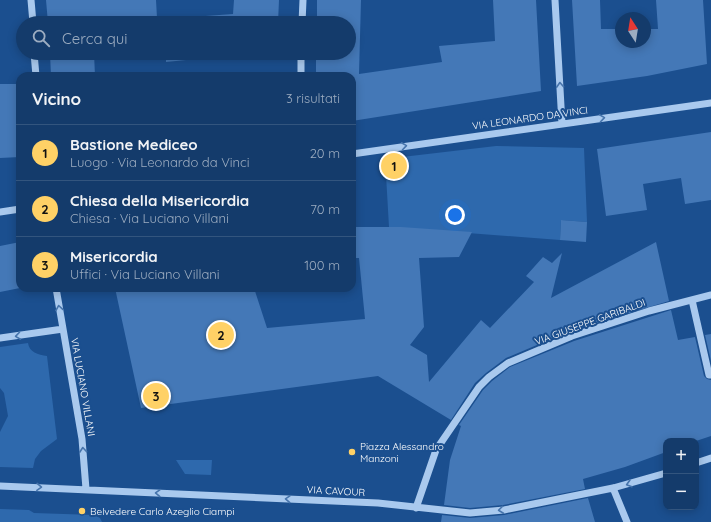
<!DOCTYPE html>
<html lang="it">
<head>
<meta charset="utf-8">
<style>
  :root { --surface:#143b6b; --page:#1d4271; --text:#f1f3f6; --muted:#9dadc1; --line:#33557e; --accent:#ffd166 }
  body { margin:0; font-family:Quicksand,sans-serif; background:var(--page); color:var(--text) }
  .controls { position:absolute; right:12px; bottom:12px; display:grid; overflow:hidden; border-radius:8px; box-shadow:0 2px 10px #0003 }
  .controls button { width:36px; height:36px; display:grid; place-items:center; padding:0; border:0; border-bottom:1px solid var(--line); background:var(--surface); color:var(--text); font:20px sans-serif }
  .compass { position:absolute; left:615px; top:12px; width:36px; height:36px; border-radius:50%; background:var(--surface); box-shadow:0 2px 10px #0003; rotate:348deg }
  .you { position:absolute; left:455px; top:215px; width:14px; height:14px; margin:-10px; border:3px solid #fff; border-radius:50%; background:#1a73e8; box-shadow:0 0 0 6px #1a73e833 }
  .badge { display:grid; place-items:center; width:26px; height:26px; border-radius:50%; background:var(--accent); color:#111; font-size:13px; font-weight:700 }
  .pin { position:absolute; translate:-50% -50%; border:2px solid #fff; box-shadow:0 1px 4px #0006 }
  .list { margin:0; padding:0; list-style:none }
  h2 { display:flex; justify-content:space-between; align-items:center; height:52px; margin:0; padding:0 16px; font-size:17px }
  h2 small { font-size:13px; font-weight:400; color:var(--muted) }
  .list li { display:grid; grid-template-columns:26px 1fr auto; gap:12px; align-items:center; box-sizing:border-box; height:56px; padding:0 16px; border-top:1px solid var(--line) }
  .list b { display:block; font-size:15px; white-space:nowrap }
  .list p { margin:0; font-size:13px; white-space:nowrap; color:var(--muted) }
  .list em { font-size:13px; font-style:normal; color:var(--muted) }
  .icon { flex:none; width:22px; height:22px; fill:none; stroke:currentColor; stroke-width:2; stroke-linecap:round; stroke-linejoin:round }
  .map { position:relative; flex:none; width:711px; height:522px; overflow:hidden }
  .search { position:absolute; background:var(--surface); box-shadow:0 2px 10px #0003; left:16px; top:16px; width:340px; height:44px; display:flex; align-items:center; gap:10px; box-sizing:border-box; padding:0 14px; border-radius:22px; color:var(--muted); font-size:15px }
  .panel { position:absolute; background:var(--surface); box-shadow:0 2px 10px #0003; left:16px; top:72px; width:340px; height:220px; border-radius:12px }
  .map>svg:first-child { display:block }
  .green { fill:#2e69ad }
  .building { fill:#4478b7 }
  .lines { fill:none; stroke-linecap:round; stroke-linejoin:round }
  .minor { stroke:#a9c9ee; stroke-width:7 }
  .oneway { stroke:#4674ac }
  .poi-dot { fill:#ffd166; stroke:#1b4f8f; stroke-width:1.5 }
  .labels { text-anchor:middle; dominant-baseline:central; stroke-width:4; stroke-linejoin:round; paint-order:stroke }
  .street-label { font-size:10px; fill:#fff; stroke:#1b4f8f }
  .poi-label { font-size:10px; fill:#fff; stroke:#1b4f8f; text-anchor:start }
</style>
</head>
<body>
<div class="map">
<svg width="711" height="522" viewBox="0 0 711 522">
  <rect width="100%" height="100%" fill="#1b4f8f"/>
  <path class="green" d="M496,146l88,2 3,74 -26,-2 -1,20 -171,-13 -3,-52 18,-2 -2,-16z
    M28,343c1,9 10,12 19,13l10,83 -16,12 -6,8 -2,9 -33,-1v-35l8,-16 -4,-23 -4,-5v-41z
    M176,460h36l-1,15 -26,-1z
    M0,509l29,1 5,3 60,2 6,3 2,4h-102z"/>
  <path class="building" d="M46,0h110l1,18 -65,3v2h-44z
    M234,0h45l-1,23h-114v-4l69,-5z
    M317,0h44l-2,74 83,-12 -3,-16 56,-5 -2,-41h43l5,91 -189,30v-45h-36v-23h33v-30h-32z
    M572,0h28l1,29h20v13h24v-13h13l-2,-29h47l4,64 -60,12 -70,10z
    M50,53h44l1,23h-44z
    M166,53h91l-91,9z
    M0,84h16l4,73 -20,1z
    M711,132v68l-26,4 -4,-26 -38,6 4,26 -41,6 -9,-67z
    M561,220l26,2 -1,20 -26,-2z
    M352,227h49l71,5 -13,25 -40,1 5,69 -14,18 17,10 2,27 52,-62 9,8 44,-46 -8,-6 17,-19 9,6 10,-10 -11,45 105,-56 13,59 -99,30 -64,27 -20,15 -11,10 -24,37 -73,-44 -237,32 -26,-120h139l13,40 98,-9 -6,-61h-7z
    M20,242v46l-20,4v-46z
    M671,310l7,30 17,-3 9,39 3,3 4,1v56l-15,5h-30v11l-41,15 -42,12 2,10 -82,16 -33,3 -26,-3 6,-45 11,-34 -2,-1 24,-35 9,-9 18,-14 64,-26z
    M711,334v27l-6,-26z
    M588,498l7,24h-154l1,-7 28,3 34,-3z"/>
  <g class="lines">
    <path class="minor" d="M31,0l2,23
      M555,0l7,124
      M302,23l1,-23
      M34,53l2,23
      M301,76v-23
      M352,154l359,-51
      M0,212l20,-3
      M56,288l26,151 4,50
      M692,300l17,75h2
      M0,338l63,-9
      M696,463l15,-5
      M0,486l378,17 92,10 34,-3 109,-22 53,-15
      M613,488l14,34
      M416,508l20,-58 43,-63 10,-10 19,-14 64,-27 77,-25 62,-16"/>
  </g>
  <defs><path id="oneway-chevron" d="M-2-3.5L2.5 0L-2 3.5" fill="none" stroke-width="1.6" stroke-linecap="round" stroke-linejoin="round"/></defs>
  <g class="oneway">
    <use href="#oneway-chevron" transform="translate(560 85) rotate(-93)"/>
    <use href="#oneway-chevron" transform="translate(602 118) rotate(-8)"/>
    <use href="#oneway-chevron" transform="translate(404 146) rotate(-8)"/>
    <use href="#oneway-chevron" transform="translate(59 308) rotate(-99)"/>
    <use href="#oneway-chevron" transform="translate(18 336) rotate(172)"/>
    <use href="#oneway-chevron" transform="translate(83 450) rotate(-95)"/>
    <use href="#oneway-chevron" transform="translate(629 484) rotate(164)"/>
    <use href="#oneway-chevron" transform="translate(39 487) rotate(2)"/>
    <use href="#oneway-chevron" transform="translate(158 493) rotate(-178)"/>
    <use href="#oneway-chevron" transform="translate(288 499) rotate(-177)"/>
    <use href="#oneway-chevron" transform="translate(501 510) rotate(173)"/>
  </g>
  <g class="poi-dot">
    <circle cx="352" cy="452" r="4"/>
    <circle cx="82" cy="511" r="4"/>
  </g>
  <g class="labels">
    <g class="street-label">
      <text transform="translate(530 118) rotate(-8)">VIA LEONARDO DA VINCI</text>
      <text transform="translate(590 322) rotate(-20)">VIA GIUSEPPE GARIBALDI</text>
      <text transform="translate(83 387) rotate(80)">VIA LUCIANO VILLANI</text>
      <text transform="translate(336 491) rotate(3)">VIA CAVOUR</text>
    </g>
    <g class="poi-label">
      <text x="360" y="446">Piazza Alessandro<tspan x="360" dy="12">Manzoni</tspan></text>
      <text x="90" y="511">Belvedere Carlo Azeglio Ciampi</text>
    </g>
  </g>
</svg>
<div class="controls">
<button>+</button>
<button>−</button>
</div>
<svg class="compass" viewBox="-18 -18 36 36"><path d="M0-13l5 13h-10z" fill="#e53935"/><path d="M0 13l5-13h-10z" fill="#9dadc1"/></svg>
<div class="you"></div>
<div class="pin badge" style="left:394px;top:166px">1</div>
<div class="pin badge" style="left:221px;top:335px">2</div>
<div class="pin badge" style="left:156px;top:396px">3</div>
<div class="search"><svg class="icon" aria-label="search" viewBox="0 0 24 24"><circle cx="10" cy="10" r="6"/><path d="M15 15l6 6"/></svg>Cerca qui</div>
<section class="panel">
<h2>Vicino<small>3 risultati</small></h2>
<ul class="list">
<li><span class="badge">1</span><div><b>Bastione Mediceo</b><p>Luogo · Via Leonardo da Vinci</p></div><em>20 m</em></li>
<li><span class="badge">2</span><div><b>Chiesa della Misericordia</b><p>Chiesa · Via Luciano Villani</p></div><em>70 m</em></li>
<li><span class="badge">3</span><div><b>Misericordia</b><p>Uffici · Via Luciano Villani</p></div><em>100 m</em></li>
</ul>
</section>
</div>
</body>
</html>
